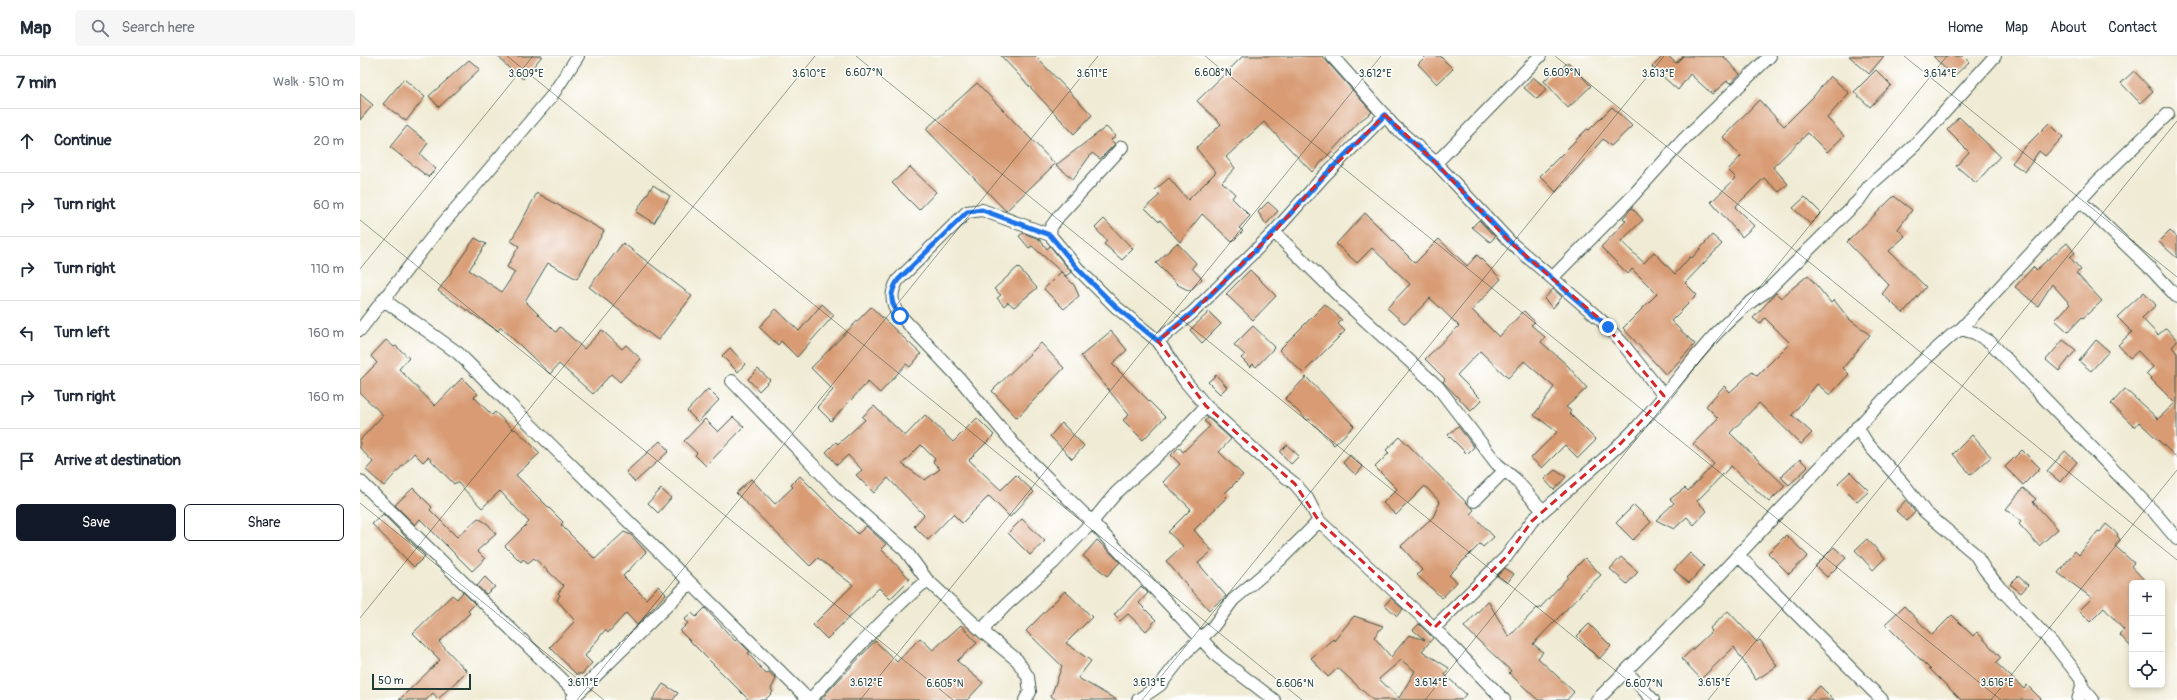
<!DOCTYPE html>
<html lang="en">
<head>
<meta charset="utf-8">
<style>
  :root { --surface:#fff; --page:#f6f6f7; --text:#1f2937; --muted:#747a83; --line:#e0e1e3; --accent:#111827 }
  body { margin:0; font-family:Pangolin,sans-serif; background:var(--page); color:var(--text) }
  .controls { position:absolute; right:12px; bottom:12px; display:grid; overflow:hidden; border-radius:6px; box-shadow:0 2px 6px #0003 }
  .controls button { width:36px; height:36px; display:grid; place-items:center; padding:0; border:0; border-bottom:1px solid var(--line); background:var(--surface); color:var(--text); font:20px sans-serif }
  .scale { position:absolute; left:12px; bottom:10px; width:99px; box-sizing:border-box; padding-left:4px; border:2px solid #1f3d34; border-top:0; font-size:11px; line-height:14px; white-space:nowrap; color:#1f3d34; -webkit-text-stroke:3px #fff; paint-order:stroke }
  .stop { position:absolute; width:12px; height:12px; margin:-9px; border:3px solid #1a73e8; border-radius:50%; background:#fff }
  .stop.end { background:#1a73e8; border-color:#fff; box-shadow:0 1px 4px #0008 }
  .list { margin:0; padding:0; list-style:none }
  h2 { display:flex; justify-content:space-between; align-items:center; height:52px; margin:0; padding:0 16px; font-size:17px }
  h2 small { font-size:13px; font-weight:400; color:var(--muted) }
  .list li { display:grid; grid-template-columns:26px 1fr auto; gap:12px; align-items:center; box-sizing:border-box; height:64px; padding:0 16px; border-top:1px solid var(--line) }
  .list b { display:block; font-size:15px; white-space:nowrap }
  .list em { font-size:13px; font-style:normal; color:var(--muted) }
  .actions { display:flex; gap:8px; padding:12px 16px }
  .actions a { flex:1; padding:9px 0; border:1px solid var(--accent); border-radius:6px; text-align:center; font-size:14px; color:var(--accent) }
  .actions .main { background:var(--accent); color:#fff }
  .icon { flex:none; width:22px; height:22px; fill:none; stroke:currentColor; stroke-width:2; stroke-linecap:round; stroke-linejoin:round }
  .map { position:relative; flex:none; width:1817px; height:644px; overflow:hidden }
  header { display:flex; align-items:center; gap:24px; box-sizing:border-box; height:56px; padding:0 20px; background:var(--surface); border-bottom:1px solid var(--line) }
  header strong { font-size:19px }
  nav { display:flex; gap:22px; margin-inline-start:auto; font-size:14px }
  .search { width:280px; height:36px; background:var(--page); display:flex; align-items:center; gap:10px; box-sizing:border-box; padding:0 14px; border-radius:6px; color:var(--muted); font-size:15px }
  main { display:flex }
  aside { flex:1; background:var(--surface) }
  .map>svg:first-child { display:block }
  .building { fill:#d89b73; fill-rule:evenodd }
  .lines { fill:none; stroke-linecap:round; stroke-linejoin:round }
  .minor-casing { stroke:#3e574c; stroke-width:14 }
  .minor { stroke:#fff; stroke-width:12 }
  .route { stroke:#1a73e8; stroke-width:5 }
  .marked { fill:none; stroke:#d62828; stroke-width:3; stroke-dasharray:8 5; stroke-linejoin:round }
  .ticks { fill:none; stroke:#1f3d34; stroke-width:1; stroke-opacity:0.45 }
  .ticks-label { font-size:10px; text-anchor:middle; fill:#1f3d34; stroke:#fff; stroke-width:3; stroke-linejoin:round; paint-order:stroke }
</style>
</head>
<body>
<header>
<strong>Map</strong>
<div class="search"><svg class="icon" aria-label="search" viewBox="0 0 24 24"><circle cx="10" cy="10" r="6"/><path d="M15 15l6 6"/></svg>Search here</div>
<nav><a>Home</a><a>Map</a><a>About</a><a>Contact</a></nav>
</header>
<main>
<aside>
<h2>7 min<small>Walk · 510 m</small></h2>
<ul class="list">
<li><svg class="icon" aria-label="ahead" viewBox="0 0 24 24"><path d="M12 20V5M6 11l6-6 6 6"/></svg><div><b>Continue</b></div><em>20 m</em></li>
<li><svg class="icon" aria-label="right" viewBox="0 0 24 24"><path d="M7 20v-9h11M14 6l5 5-5 5"/></svg><div><b>Turn right</b></div><em>60 m</em></li>
<li><svg class="icon" aria-label="right" viewBox="0 0 24 24"><path d="M7 20v-9h11M14 6l5 5-5 5"/></svg><div><b>Turn right</b></div><em>110 m</em></li>
<li><svg class="icon" aria-label="left" viewBox="0 0 24 24"><path d="M17 20v-9H6M10 6l-5 5 5 5"/></svg><div><b>Turn left</b></div><em>160 m</em></li>
<li><svg class="icon" aria-label="right" viewBox="0 0 24 24"><path d="M7 20v-9h11M14 6l5 5-5 5"/></svg><div><b>Turn right</b></div><em>160 m</em></li>
<li><svg class="icon" aria-label="arrive" viewBox="0 0 24 24"><path d="M6 21V4h12l-3 4 3 4H6"/></svg><div><b>Arrive at destination</b></div></li>
</ul>
<div class="actions"><a class="main">Save</a><a>Share</a></div>
</aside>
<div class="map">
<svg width="1817" height="644" viewBox="0 0 1817 644">
  <rect width="100%" height="100%" fill="#fff"/>
  <filter id="ink" filterUnits="userSpaceOnUse"><feTurbulence type="fractalNoise" baseFrequency=".025" numOctaves="2"/><feDisplacementMap in="SourceGraphic" scale="8" xChannelSelector="R" yChannelSelector="G"/><feConvolveMatrix kernelMatrix="1 2 1 2 8 2 1 2 1" color-interpolation-filters="sRGB"/></filter>
  <filter id="wash" filterUnits="userSpaceOnUse"><feTurbulence type="fractalNoise" baseFrequency=".012" numOctaves="4" result="noise"/><feDisplacementMap in="SourceGraphic" scale="16" xChannelSelector="R" yChannelSelector="G"/><feGaussianBlur stdDeviation="0.9" result="paint"/><feColorMatrix in="noise" values="0 0 0 0 0 0 0 0 0 0 0 0 0 0 0 0 0 1.4 0 .05"/><feComposite in="paint" operator="in"/></filter>
  <g filter="url(#wash)">
    <rect width="100%" height="100%" fill="#f0ebd4"/>
    <g id="blocks">
      <path class="building" d="M138,0h44l-19,23 -15,-12z
        M641,0h34l57,59 -18,19z
        M883,0h79l50,56 -12,9 -48,51 -48,-50 -38,35 9,11 -13,14 13,12 -3,4 18,18 -11,12 4,3 -11,11 -30,-28 -22,28 -20,-22 -1,2 -14,-14 15,-13 -5,-5 14,-12 19,22 28,-28 -20,-24 25,-24 -24,-23z
        M1066,0h14l13,13 -16,15 -19,-20z
        M1303,0h5l8,7 7,-7h40l17,18 -10,9 -3,-2 -15,13 -22,-20 -12,16 -26,-23z
        M1489,0h35l-15,18z
        M1573,0h30l6,6 -16,15z
        M109,4l11,9 -41,38 -10,-11z
        M1208,6l23,24 -23,22 -24,-27 13,-13 4,1z
        M1516,14l15,15 -21,22 -16,-15z
        M1774,15l19,20 -13,12 -19,-20z
        M1470,20l19,17 -22,25 17,18 -17,16 -19,-19 -35,34 15,17 -9,8 -15,-14 -29,29 19,19 -12,11 -31,-35 25,-24 -8,-8 13,-14 -18,-19 36,-37 25,26 29,-29z
        M1173,21l14,12 -10,10 -13,-11z
        M44,23l21,18 -19,24 -23,-17z
        M617,27l78,81 -49,47 -80,-82z
        M0,38l13,11 -13,15z
        M1252,51l20,19 -21,20 -8,-7 -47,53 -16,-16 47,-47 2,1z
        M1599,61l41,39 -24,27 -20,-17 13,-14 -22,-22z
        M1689,67l14,14 -18,19 -6,-5 -14,21 -13,-9 9,-12z
        M47,70l21,17 -8,11 16,15 -8,8 -38,-30z
        M746,71l10,9 -5,4 4,4 -15,15 -8,-6 -19,26 -17,-14z
        M550,111l26,25 -17,18 -27,-27z
        M293,129l17,11 -16,27 -18,-11z
        M177,137l67,38 -27,48 -29,-16 -23,38 31,31 4,-5 24,22 18,-19 20,19 4,-4 15,14 -21,23 -9,-8 -18,20 -34,-30 -9,10 -49,-47 -3,4 -60,-40 37,-53 11,6 -17,26 33,22 13,-20 -8,-5 12,-21 -8,-5z
        M1534,140l18,14 -14,19 7,7 -16,15 37,36 -23,26 -21,-19 7,-9 -42,-43z
        M1445,141l16,16 -11,11 -17,-16z
        M908,146l10,9 -12,13 -8,-12z
        M1272,152l11,12 -22,21 23,22 10,-11 21,22 15,-17 2,1 20,-23 10,9 -37,39 12,12 -26,26 24,23 -29,31 -43,-47 34,-34 -25,-25 -4,5 -27,-27 25,-26 -3,-3z
        M1005,157l50,50 24,-24 28,27 10,-11 24,24 -29,31 27,27 25,-26 11,11 -4,3 14,12 -4,5 26,23 20,23 -21,19 5,4 -2,2 27,27 -18,18 -13,-13 -23,23 -11,-10 26,-26 -23,-17 20,-28 -30,-26 -16,17 -28,-27 -23,24 25,25 -11,11 -28,-29 2,-3 -20,-20 34,-33 -29,-28 -25,26 -18,-16 23,-24 -38,-36 -15,15 -21,-19z
        M744,163l29,30 -11,11 -18,-16 3,-3 -12,-13z
        M1119,164l16,17 -5,5 -18,-15z
        M1810,175l7,6v21l-18,-16z
        M663,177l16,6 8,10 3,-3 21,26 -5,4 -34,-30 -3,2 -10,-12z
        M263,187l69,53 -34,44 -69,-53z
        M817,187l19,20 -4,5 10,11 -12,12 -12,-6 -22,-22z
        M1707,187l8,10 -5,4 11,13 -5,3 26,28 -19,17 -1,-1 -14,15 -13,-12 15,-16 -18,-20 -14,22 -23,-19 18,-20 3,3z
        M658,211l19,21 -23,19 -6,-5 -4,4 -7,-8 4,-3 -7,-6z
        M890,214l26,26 -23,24 -27,-26z
        M701,216l13,13 5,11 -15,13 -20,-20z
        M1448,219l23,28 3,-3 15,19 21,16 -27,33 6,6 -19,21 -13,-11 -25,31 20,18 -11,11 -42,-41 -29,30 55,53 -16,16 -38,-36 -34,35 10,10 -13,14 -7,-8 -13,12 -18,-9 18,-17 -4,-4 15,-11 3,3 26,-27 -21,-20 25,-26 -12,-12 18,-20 6,6 22,-20 5,4 33,-33 -25,-25 -5,6 -7,-6 23,-25 5,5z
        M1193,233l9,8 -9,11 -9,-9z
        M1784,236l12,13 -14,13 16,17 8,-7 11,12v2l-5,5 5,6v105l-38,-36 -4,5 -24,-23 14,-15 33,30 17,-16 -29,-29 7,-7 -15,-16 -8,7 -12,-13 14,-13 -15,-15z
        M462,248l12,11 -37,42 -16,-16 -3,4 -19,-18 17,-18 23,22z
        M965,248l17,16 -4,4 7,7 -42,42 -24,-23z
        M511,251l50,47 -11,13 -4,-3 -26,29 -12,-11 -37,39 -14,-14 16,-17 -22,-22z
        M849,256l12,12 -19,19 -12,-13z
        M893,270l22,21 -19,20 -3,-3 -3,3 -9,-9 4,-3 -11,-10z
        M751,275l16,19 -15,14 53,53 -22,23 -20,-20 6,-5 -48,-59z
        M26,284l8,7 2,-1 13,12 -10,11 36,37 27,-28 16,16 -4,3 18,18 3,-3 19,18 1,-1 16,15 9,9 -24,22 47,47 -2,3 34,34 29,-27 7,3 15,17 -23,24 23,23 12,-13 8,8 -29,31 -11,-12 -18,20 -3,-3 -20,26 7,7 -10,11h-6l-26,-27 25,-26 -18,-21 3,-5 -2,-2 6,-7 -30,-28 -6,5 -5,-4 -2,3 -16,-16 24,-24 -29,-31 -18,17 -25,-26 -3,2 -26,-27 -5,5 -9,-9 -30,33 -18,-16 7,-8 -13,-14v-8l23,-25 -23,-22v-13l17,-17 -6,-7z
        M1703,284l13,10 -17,21 -13,-11z
        M1736,284l13,11 -18,20 -12,-10z
        M681,287l23,25 -47,50 -25,-27z
        M370,292l15,16 -7,8 -16,-16z
        M398,313l12,11 -11,11 -11,-12z
        M856,319l11,12 -7,7 -12,-12z
        M946,321l48,49 -20,19 -25,-26 -2,1 -22,-21z
        M348,333l11,11 -21,22 -11,-11z
        M514,350l31,30 20,-21 28,27 24,-24 17,17 -25,25 32,30 15,-15 18,17 -24,25 -21,-21 -27,27 -9,-9 -25,26 -14,-14 10,-11 -36,-37 -14,15 -18,-18 6,-5 -14,-15 -11,10 -11,-13 10,-10 2,2 27,-24 -3,-3zM561,389l14,14 -2,3 7,7 -15,11 -23,-16z
        M373,361l11,10 -38,39 -11,-11 2,-2 -13,-12 21,-22 13,13z
        M848,362l23,21 -12,13 24,23 -19,19 3,3 -33,33 18,21 -14,12 28,33 -17,14 -43,-49 17,-15 -15,-14 23,-23 -28,-27 17,-18 -9,-9 8,-8 4,5 27,-26 -6,-5z
        M702,367l22,23 -12,13 -22,-23z
        M1098,370l16,21 -7,7 -19,-19z
        M1612,379l19,22 -20,18 -18,-21z
        M1040,381l74,73 -3,3 23,24 -11,10 -3,-3 -31,31 8,7 -15,16 -25,-23 5,-5 -21,-24 32,-29 7,-15 -15,-16 -29,29 -13,-12 14,-14 -22,-22 14,-14 -3,-3z
        M300,385l9,10 -34,31 -9,-10z
        M927,389l12,11 -8,8 -11,-12z
        M1662,394l18,18 -17,17 -18,-18z
        M1705,395l12,11 -17,20 -13,-11z
        M990,399l13,12 -7,8 -13,-12z
        M1440,403l8,8 -19,18 -8,-8z
        M1195,414l11,7 -12,13 -10,-11z
        M1490,416l19,19 -12,11 -19,-19z
        M440,420l58,58 8,-8 20,18 -5,5 29,30 -20,20 -11,-11 -52,51 -14,-14 40,-40 -35,-27 -8,8 -74,-73 15,-14 24,25 18,-17 -2,-2z
        M53,432l19,19 -2,3 27,27 21,-19 10,6 8,10 -19,17 8,8 -13,12 -52,-52 -5,6 -20,-20z
        M1663,432l13,11 -3,3 25,27 -19,17 -20,-22 2,-3 -15,-12z
        M301,433l10,9 -13,15 -10,-10z
        M1546,444l9,12 -8,9 -11,-10z
        M1274,449l17,17 -18,18 -17,-17z
        M23,458l42,42 -11,11 -42,-43z
        M662,463l23,22 -15,14 -22,-22z
        M1746,468l12,10 -1,2 3,3 -5,7 19,17 -3,3 16,17h-15v65l-13,-14 5,-4 -20,-22 -14,14 -11,-11 13,-13 -34,-25 17,-22 4,4 19,-24 2,1z
        M1426,479l22,21 -19,18 -21,-21z
        M1507,483l18,19 -12,12 -18,-20z
        M737,484l23,22 -13,14 -24,-20z
        M1474,491l12,11 -19,19 -12,-11z
        M1330,497l14,13 -15,17 -15,-13z
        M1261,501l17,15 -11,12 -17,-15z
        M1225,502l16,17 -18,17 -50,52 10,8 -5,6 36,34 -7,8h-29l-29,-27 2,-2 -47,-44 24,-26 21,36 28,-29 2,1 29,-32 -1,-1z
        M1145,512l9,6 -7,9 -10,-7z
        M1658,520l10,9 -7,8 -11,-9z
        M125,521l10,10 -9,7 -9,-8z
        M781,530l7,7 -9,10 17,17 -10,11 -18,-17 -8,7 -6,-6z
        M705,535l27,26 -26,26 25,18 -13,17 39,22h-61l-5,-4 11,-30 -36,-35z
        M103,536l12,12 -7,7 2,2 -31,29 28,29 -29,28 -5,-6 -7,7h-27l41,-40 -27,-27 39,-38 5,4z
        M1031,542l12,11 -6,7 -12,-11z
        M1544,550l28,29 20,-20 21,21 4,-4 24,26 -5,5 28,26 3,-4 15,15h-81l-76,-76z
        M345,552l30,33 2,-2 13,13 -2,1 18,21 3,-2 7,7 -5,10 2,3 -8,8h-16l-69,-69 8,-8 -4,-3 8,-7 4,4z
        M1368,555l29,31 3,-2 17,26 -21,14 -22,-33 -33,32 -19,-20 30,-28 -2,-3z
        M994,560l29,10 -9,11 17,20 18,-22 16,5 -12,-10 6,-6 14,14 -11,13 27,17 -4,7 21,19 -5,6h-88l-35,-32 -10,9 -17,-19 22,-19 1,2zM1041,604l14,11 -16,27 -20,-19z
        M1229,568l22,22 -12,13 -22,-23z
        M601,569l16,18 -20,18 26,22 -16,17h-147l55,-59 22,21 23,-24 13,12z
        M303,628l15,9 -5,7h-21z
        M1460,630l14,14h-29z"/>
    </g>
  </g>
  <g filter="url(#ink)">
    <use href="#blocks" fill-opacity="0" stroke="#3e574c" stroke-width="1"/>
    <g class="lines">
      <defs>
        <path id="minor" d="M972,0l62,70 42,37 74,79 92,79 21,23 41,52
          M762,91l-63,69 -8,11 -1,8 29,35 37,37 42,34 26,39 22,26 67,61 22,17 12,14 12,23 115,107 70,72
          M1076,107l104,-107
          M1721,146l70,67 26,28
          M914,176l69,68 95,87 59,77 18,15 28,32
          M690,179l-68,-25 -15,2 -69,68c-7,12 -7,18 -2,31l63,67 59,71 74,73 126,135 56,43
          M1193,221l75,-76 56,-62 86,-83
          M24,244l74,53 351,347
          M1601,273l14,4 15,9 165,171 22,26
          M0,274l80,-103 111,-130 27,-41
          M798,285l34,-28 82,-81 50,-56 61,-61
          M372,325l109,113 64,56 22,30c-43,36 -80,79 -117,120
          M1497,371l10,16 39,44 19,25 50,42 10,16 15,18 56,59 25,32 1,8 -4,13
          M0,425l217,213
          M1114,445l30,-30
          M1378,499l144,145
          M567,524l57,53 33,27 11,17 2,15 -5,8
          M1074,572l72,-71 26,-36 11,-10c32,-28 66,-54 95,-85 43,-46 75,-102 129,-135l92,-91 10,-14 46,-41 80,-89
          M624,577l3,-9 20,-20 46,-41 39,-41 24,-29 58,-53 32,-34
          M1266,615l27,29
          M1722,631l11,13
          M212,643l118,-116
          M778,644l22,-15 26,-33 26,-24 21,-28 46,-39 40,-40
          M1237,644l103,-104 201,-215 51,-46 9,-6 135,-146 72,-69"/>
      </defs>
      <use href="#minor" class="minor-casing"/>
      <use href="#minor" class="minor"/>
    </g>
  </g>
  <g class="lines" filter="url(#ink)">
    <path class="route" d="M540,260c-10,-13 -11,-22 -2,-36l69,-68 15,-2 68,25 29,35 37,37 42,34 34,-28 82,-81 50,-56 61,-61 9,11 42,37 74,79 98,85"/>
  </g>
  <path class="marked" d="M1025,59l51,48 74,79 92,79 62,75 -43,47 -89,78 -26,36 -72,71 -115,-107 -24,-37 -89,-78 -48,-65 34,-28 82,-81 50,-56z"/>
  <path class="ticks" d="M147,0l795,644M496,0l796,644M845,0l796,644M1195,0l622,504M1544,0l273,221M0,164l593,480M0,213l173,-213M0,447l244,197M0,562l455,-562M217,644l521,-644M500,644l521,-644M782,644l522,-644M1065,644l522,-644M1348,644l469,-579M1631,644l186,-230"/>
  <g class="ticks-label">
    <text x="504" y="20">6.607°N</text>
    <text x="853" y="20">6.608°N</text>
    <text x="1202" y="20">6.609°N</text>
    <text x="166" y="21">3.609°E</text>
    <text x="1298" y="21">3.613°E</text>
    <text x="449" y="21">3.610°E</text>
    <text x="732" y="21">3.611°E</text>
    <text x="1015" y="21">3.612°E</text>
    <text x="1580" y="21">3.614°E</text>
    <text x="223" y="630">3.611°E</text>
    <text x="506" y="630">3.612°E</text>
    <text x="789" y="630">3.613°E</text>
    <text x="1071" y="630">3.614°E</text>
    <text x="1354" y="630">3.615°E</text>
    <text x="1637" y="630">3.616°E</text>
    <text x="585" y="631">6.605°N</text>
    <text x="935" y="631">6.606°N</text>
    <text x="1284" y="631">6.607°N</text>
  </g>
</svg>
<div class="controls">
<button>+</button>
<button>−</button>
<button><svg class="icon" aria-label="locate" viewBox="0 0 24 24"><circle cx="12" cy="12" r="6"/><path d="M12 2v4M12 18v4M2 12h4M18 12h4"/></svg></button>
</div>
<div class="scale">50 m</div>
<div class="stop" style="left:540px;top:260px"></div>
<div class="stop end" style="left:1248px;top:271px"></div>
</div>
</main>
</body>
</html>
